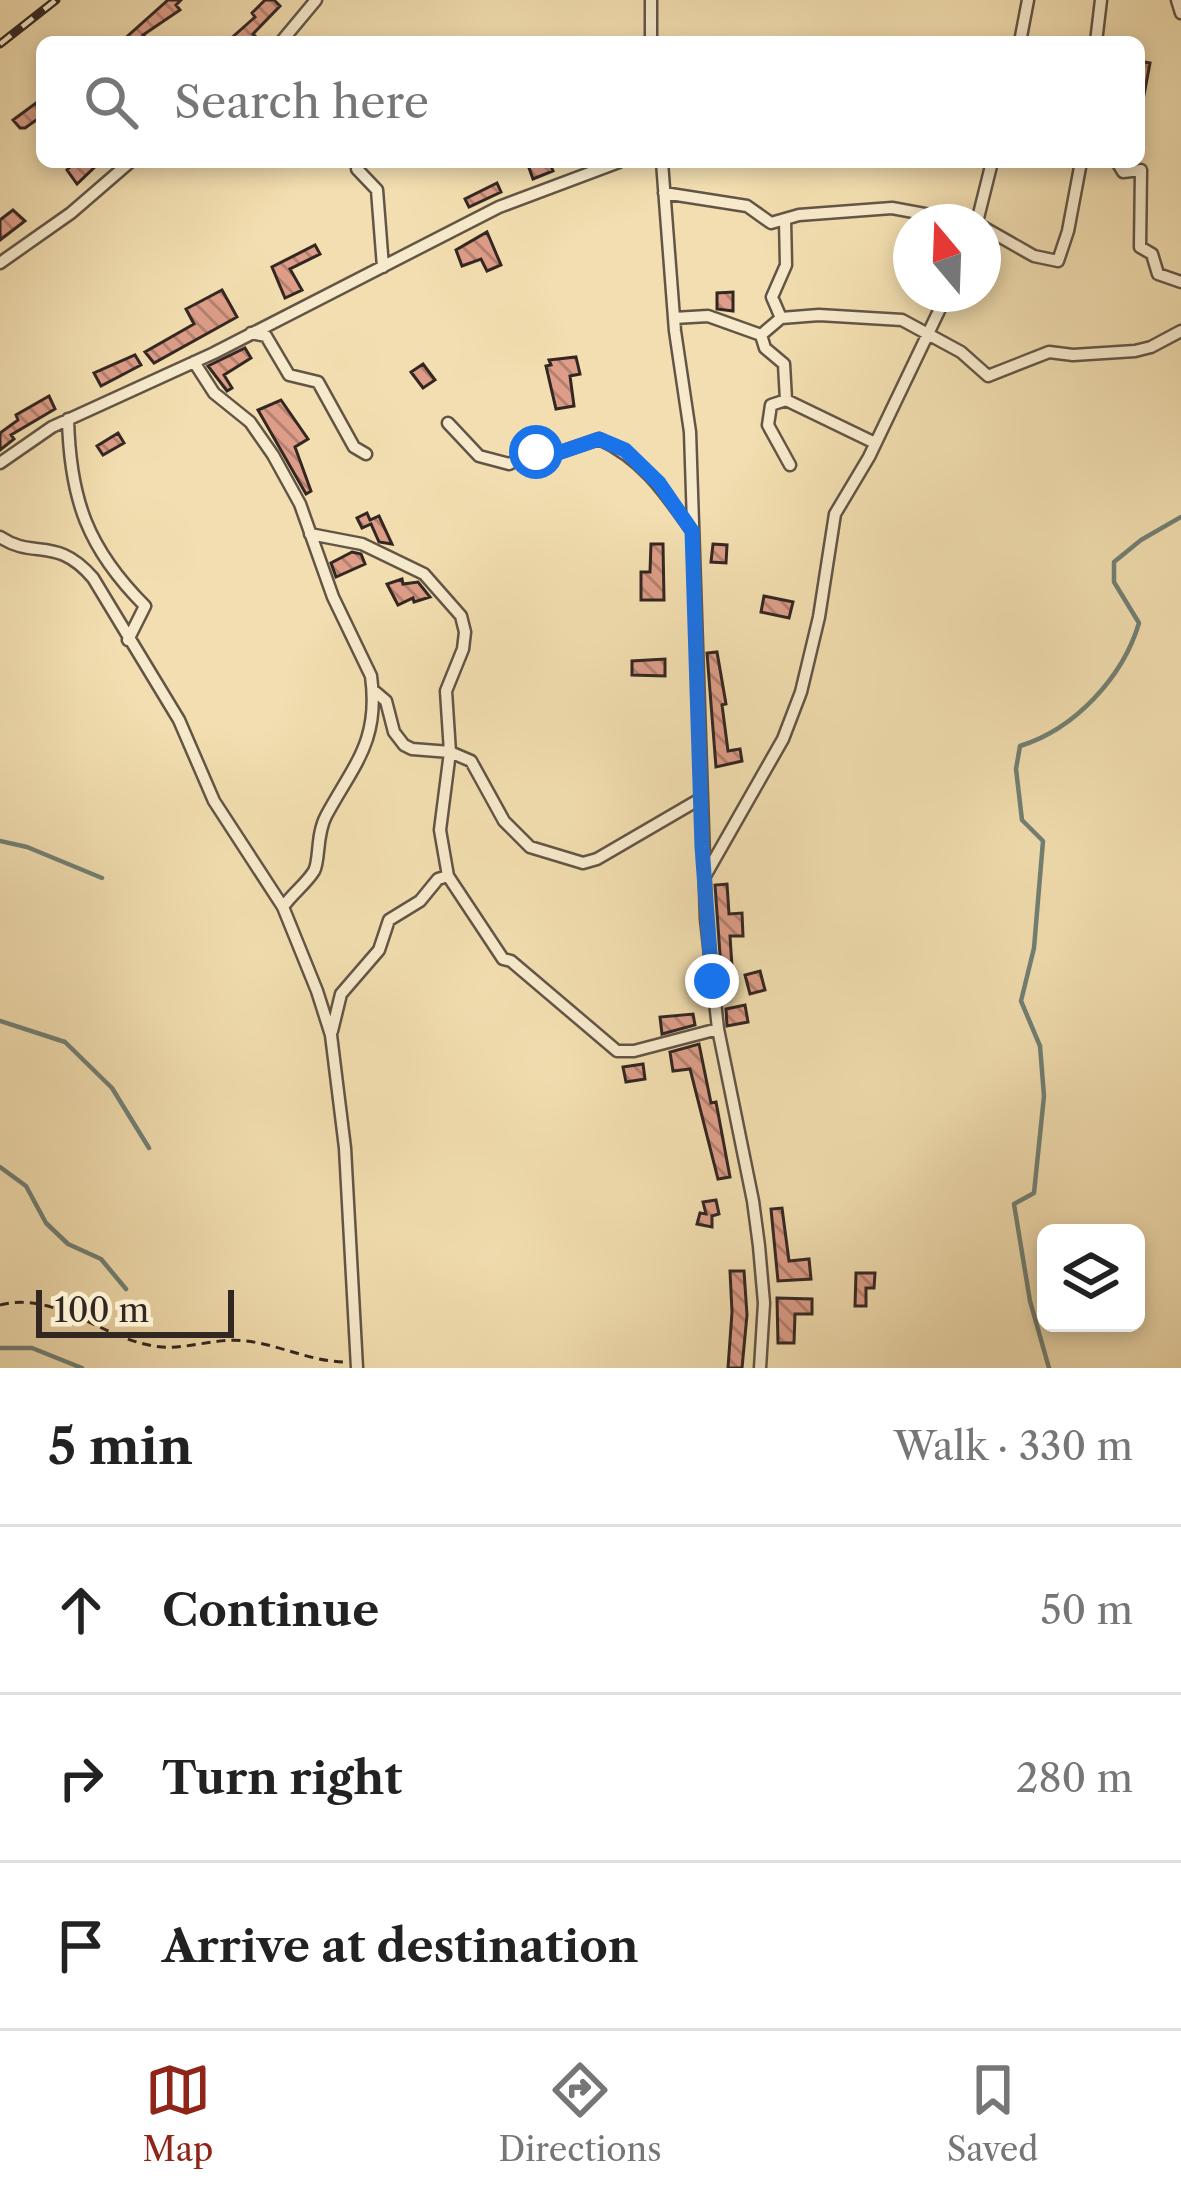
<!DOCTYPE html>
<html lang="en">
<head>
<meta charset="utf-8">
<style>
  :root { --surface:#fff; --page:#f6f6f6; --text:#222; --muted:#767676; --line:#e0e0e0; --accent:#8f2418 }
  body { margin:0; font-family:"Libre Caslon Text",serif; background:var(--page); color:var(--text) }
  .controls { position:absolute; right:36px; bottom:36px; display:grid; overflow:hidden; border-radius:18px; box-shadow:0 6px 18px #0003 }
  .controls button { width:108px; height:108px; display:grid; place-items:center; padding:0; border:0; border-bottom:3px solid var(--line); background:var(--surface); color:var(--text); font:60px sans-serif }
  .compass { position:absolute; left:893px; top:204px; width:108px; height:108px; border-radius:50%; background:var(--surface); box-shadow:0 6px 18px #0003; rotate:341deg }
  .scale { position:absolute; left:36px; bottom:30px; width:198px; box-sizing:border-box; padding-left:12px; border:6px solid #332722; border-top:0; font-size:33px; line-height:42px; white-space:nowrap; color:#332722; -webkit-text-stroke:9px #f7eacc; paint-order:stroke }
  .stop { position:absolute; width:36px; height:36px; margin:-27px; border:9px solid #1a73e8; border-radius:50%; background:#fff }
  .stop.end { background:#1a73e8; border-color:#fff; box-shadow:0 3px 12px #0008 }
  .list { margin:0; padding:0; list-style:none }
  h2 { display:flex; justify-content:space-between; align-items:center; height:156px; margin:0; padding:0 48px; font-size:51px }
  h2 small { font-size:39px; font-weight:400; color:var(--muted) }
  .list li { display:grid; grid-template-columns:78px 1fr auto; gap:36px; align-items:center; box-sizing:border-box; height:168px; padding:0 48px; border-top:3px solid var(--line) }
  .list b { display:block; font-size:45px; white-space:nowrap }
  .list em { font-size:39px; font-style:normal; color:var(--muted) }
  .icon { flex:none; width:66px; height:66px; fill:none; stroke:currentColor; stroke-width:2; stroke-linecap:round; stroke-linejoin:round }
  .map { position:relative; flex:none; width:1181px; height:1368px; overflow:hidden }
  .search { position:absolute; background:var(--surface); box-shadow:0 6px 18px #0003; left:36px; right:36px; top:36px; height:132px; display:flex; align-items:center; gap:30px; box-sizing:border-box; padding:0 42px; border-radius:18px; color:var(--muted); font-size:45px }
  .sheet { height:660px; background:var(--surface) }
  nav { display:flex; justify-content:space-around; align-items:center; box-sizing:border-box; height:168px; border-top:3px solid var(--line); background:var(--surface); font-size:33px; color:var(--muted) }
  nav a { display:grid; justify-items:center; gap:6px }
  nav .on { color:var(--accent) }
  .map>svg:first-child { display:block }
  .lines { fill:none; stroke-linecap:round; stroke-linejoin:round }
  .stream { stroke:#718075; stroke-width:4.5 }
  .building { fill:url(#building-back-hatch); stroke:#332722; stroke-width:3 }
  .minor-casing { stroke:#635546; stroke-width:15 }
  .path { stroke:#332722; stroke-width:3; stroke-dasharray:9 6; stroke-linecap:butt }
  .minor { stroke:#f7eacc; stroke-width:10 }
  .rail-casing { stroke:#332722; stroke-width:9 }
  .rail { stroke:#f7eacc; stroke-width:4.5; stroke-dasharray:14; stroke-linecap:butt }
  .route { stroke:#1a73e8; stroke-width:15 }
</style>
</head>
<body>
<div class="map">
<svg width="1181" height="1368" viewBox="0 0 1181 1368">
  <defs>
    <pattern id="building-back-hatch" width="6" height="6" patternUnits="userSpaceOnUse" patternTransform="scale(3)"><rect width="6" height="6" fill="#dd9d88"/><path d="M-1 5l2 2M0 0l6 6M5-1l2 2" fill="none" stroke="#b4806f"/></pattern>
  </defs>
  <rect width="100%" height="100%" fill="#f2deb0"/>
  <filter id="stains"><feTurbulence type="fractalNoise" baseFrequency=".00167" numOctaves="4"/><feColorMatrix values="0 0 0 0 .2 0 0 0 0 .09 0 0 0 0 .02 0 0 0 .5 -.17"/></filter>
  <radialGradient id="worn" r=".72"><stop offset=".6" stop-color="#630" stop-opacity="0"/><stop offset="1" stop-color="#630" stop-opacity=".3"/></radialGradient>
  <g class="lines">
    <path class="stream" d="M0,841l27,6 75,31
      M0,1021l65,21 47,46 37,60
      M0,1167l26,19 20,37 22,21 33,15 25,30
      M0,1348h32l50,20
      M1049,1368l-19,-67 -16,-97 20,-11 10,-97 -4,-50 -19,-45 13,-53 9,-107 -21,-21 -6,-51 4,-23c55,-17 103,-69 119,-123l-25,-41v-20l27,-22 40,-23"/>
  </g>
  <path class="building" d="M168,0h13l-5,5 4,5 -37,25 7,7h-29z
    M265,0h9l6,6 -27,28 3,3 -5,5h-24l28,-25 -3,-4z
    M1139,61l11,2 -6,32 -5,-1z
    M36,103l6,13 -17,12h-5l-7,-8z
    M75,162h25l-23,22 -10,-14z
    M535,162h14l4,9 -20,8 -5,-14z
    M497,183l4,9 -32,15 -4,-8z
    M13,210l12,11 -25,19v-20z
    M487,232l14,33 -14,6 -6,-12 -19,7 -6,-16z
    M315,245l5,9 -30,15 12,21 -17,8 -13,-31z
    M222,290l15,27 -83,46 -9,-11 49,-28 -8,-15z
    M733,292v19l-16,-2v-16z
    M245,348l6,10 -27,17 8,13 -5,3 -19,-25z
    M135,355l6,10 -40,21 -7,-13z
    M576,357l4,17 -10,2 4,30 -18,3 -10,-43 5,-1 -2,-5z
    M423,364l12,16 -12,8 -12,-16z
    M49,396l6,13 -44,26 3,4 -14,11v-17l18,-13 -2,-5z
    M281,400l27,39 -13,8 16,44 -5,3 -48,-84z
    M118,433l6,10 -21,12 -6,-9z
    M367,513l3,7 9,-4 13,28 -13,-2 -8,-18 -9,4 -5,-10z
    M651,544h12l1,56h-23v-28h9z
    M713,544l14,1 -1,18 -15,-1z
    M352,552l9,2 4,10 -29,13 -5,-14z
    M402,579l1,5 15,-2 12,15 -16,5 -1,-4 -15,7 -11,-21z
    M764,596l29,6 -4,16 -28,-6z
    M717,652l9,52 -4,1 6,46 12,-2 2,12 -26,6 -9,-114z
    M665,659v17l-33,-1v-14z
    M727,884l2,30 13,-1 1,23h-13l2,31 -11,1 -6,-83z
    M760,971l5,19 -15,4 -5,-19z
    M745,1005l3,17 -21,4 -1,-17z
    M693,1014l2,11 -33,9 -2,-17z
    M699,1044l12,59 5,-1 14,75 -12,2 -28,-110 -17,2 -3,-19z
    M643,1064l2,15 -19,3 -3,-15z
    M716,1200l3,14 -7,2v11l-15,-3 3,-11 6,1 -3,-12z
    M782,1208l7,53 20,-2 2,20 -33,2 -7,-72z
    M730,1271h14l3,44 -5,53h-14l4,-56z
    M856,1273h19l-1,15h-8v18h-11z
    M777,1298l35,1v15h-17l-1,29h-16z"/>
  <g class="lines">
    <defs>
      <path id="minor" d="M1177,0l4,13
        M281,42l35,-42
        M651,42v-42
        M1020,42l8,-42
        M1096,42l5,-42
        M662,162l13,169 15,101 16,487 12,110 35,172 6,45 5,57 -4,65
        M1117,162l6,10 18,-2 -1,77 12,7 6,20 23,8
        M357,169l20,21 6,77
        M664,193l83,13 24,17 28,-8 93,-7 76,14
        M977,222l15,-60
        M983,227l51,29 24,5 10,-30 13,-69
        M0,263l71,-50 59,-51
        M674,318l34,-2 53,19 20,-17 38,-3 83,5 59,32 27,24 61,-24 24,3 62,-4 16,-4 30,-16
        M781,318l-9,-21 14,-32 -1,-45
        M251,333l15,3 23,39 29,7 36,65 12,7
        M761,335l4,13 19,16 2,36
        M194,362l20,31 36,29 23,33 27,49 33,93 38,79c9,65 -17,88 -45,140 -10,19 -6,44 -12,55 -8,13 -22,23 -31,36
        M68,419c2,81 20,130 77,187l-17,34
        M448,423l31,33 30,8 27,-13 22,2 41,-14c42,19 65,52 91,89
        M0,463l52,-36 162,-74 285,-146 120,-45
        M790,465l-22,-40 3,-20 15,-5 89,43
        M310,534l52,10 62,30 37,42 4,16 -2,17 -17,42 4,61 -10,78 8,46 55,83 8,2 106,90h17l84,-22
        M0,537c34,23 56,-2 93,41l86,142 35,81 69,106 34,84 14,44 14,113 12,220
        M373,690l13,11 8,31 10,13 8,4 38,3 21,9 33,60 26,26 53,16 14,-4 103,-60
        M705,876l78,-137 18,-47 18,-75 16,-103 34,-57 78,-163
        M332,1031l9,-37 38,-44 10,-30 31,-19 18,-22 10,-3"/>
    </defs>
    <use href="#minor" class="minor-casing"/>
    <path class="path" d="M0,1305c58,-15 107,38 162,42 28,2 56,-10 84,-6 35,4 65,21 101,21"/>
    <use href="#minor" class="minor"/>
    <defs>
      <path id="rail" d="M0,44l56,-44"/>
    </defs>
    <use href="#rail" class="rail-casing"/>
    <use href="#rail" class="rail"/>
  </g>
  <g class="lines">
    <path class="route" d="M536,452l22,1 41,-14 26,11 34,33 33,48 10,316 10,134"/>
  </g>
  <rect width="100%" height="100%" filter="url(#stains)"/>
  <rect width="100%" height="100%" fill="url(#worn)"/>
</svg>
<div class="controls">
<button><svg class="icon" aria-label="layers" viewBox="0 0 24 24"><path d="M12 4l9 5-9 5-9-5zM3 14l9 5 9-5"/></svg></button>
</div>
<svg class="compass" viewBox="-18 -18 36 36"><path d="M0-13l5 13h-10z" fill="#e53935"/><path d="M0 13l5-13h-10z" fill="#767676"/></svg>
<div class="scale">100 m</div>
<div class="stop" style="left:536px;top:452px"></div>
<div class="stop end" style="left:712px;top:981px"></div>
<div class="search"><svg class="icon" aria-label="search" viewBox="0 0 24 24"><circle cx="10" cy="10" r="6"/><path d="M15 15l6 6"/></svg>Search here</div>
</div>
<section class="sheet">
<h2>5 min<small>Walk · 330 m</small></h2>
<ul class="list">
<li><svg class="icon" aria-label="ahead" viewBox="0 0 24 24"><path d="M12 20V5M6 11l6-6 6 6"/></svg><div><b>Continue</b></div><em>50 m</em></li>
<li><svg class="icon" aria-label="right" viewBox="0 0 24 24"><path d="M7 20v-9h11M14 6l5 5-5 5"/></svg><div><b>Turn right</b></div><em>280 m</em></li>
<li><svg class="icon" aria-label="arrive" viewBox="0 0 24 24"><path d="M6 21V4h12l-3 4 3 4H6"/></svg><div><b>Arrive at destination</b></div></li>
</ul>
</section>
<nav>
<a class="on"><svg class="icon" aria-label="map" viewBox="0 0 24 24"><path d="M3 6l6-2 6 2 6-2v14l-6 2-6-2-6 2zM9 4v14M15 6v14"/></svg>Map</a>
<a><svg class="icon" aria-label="directions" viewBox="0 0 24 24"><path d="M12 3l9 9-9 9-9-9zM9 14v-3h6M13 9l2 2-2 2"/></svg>Directions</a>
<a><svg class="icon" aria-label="saved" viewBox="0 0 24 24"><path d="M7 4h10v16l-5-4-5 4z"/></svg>Saved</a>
</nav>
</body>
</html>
